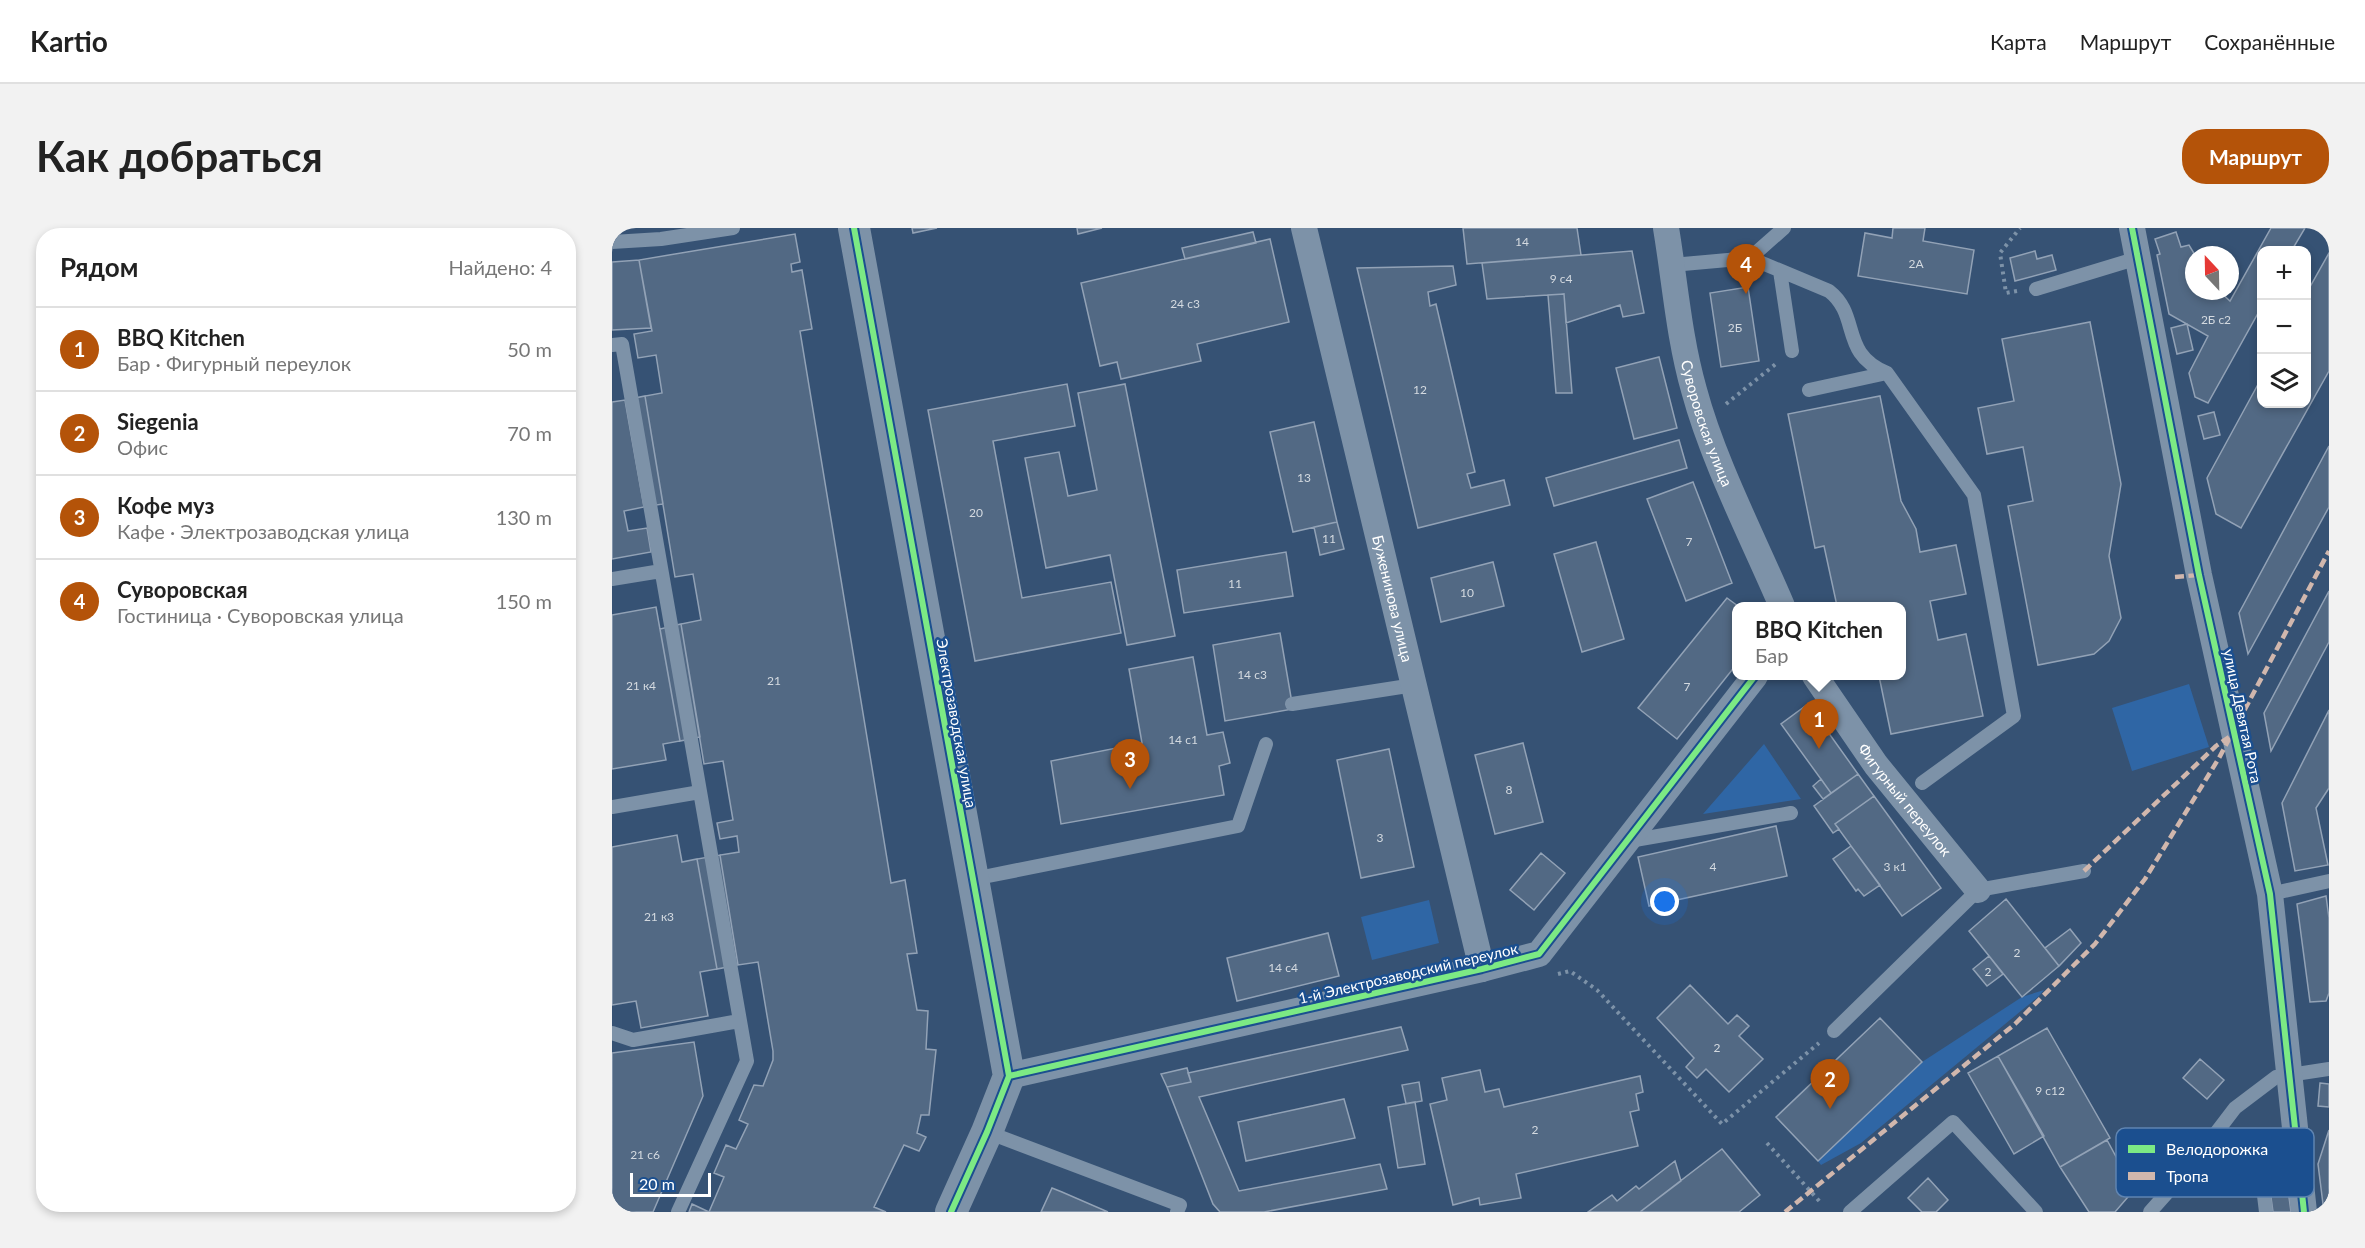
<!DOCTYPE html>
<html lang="ru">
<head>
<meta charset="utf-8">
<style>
  :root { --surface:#fff; --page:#f2f2f2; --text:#222; --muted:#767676; --line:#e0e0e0; --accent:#b45309 }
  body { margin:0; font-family:Lato,sans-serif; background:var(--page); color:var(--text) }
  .controls { position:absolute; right:18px; top:18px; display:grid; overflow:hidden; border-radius:12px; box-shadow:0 3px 9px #0003 }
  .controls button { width:54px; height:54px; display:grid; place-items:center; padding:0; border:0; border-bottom:2px solid var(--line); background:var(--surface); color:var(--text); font:30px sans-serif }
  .compass { position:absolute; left:1573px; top:18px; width:54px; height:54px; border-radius:50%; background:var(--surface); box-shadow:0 3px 9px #0003; rotate:338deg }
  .scale { position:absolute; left:18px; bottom:15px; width:81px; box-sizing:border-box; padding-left:6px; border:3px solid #fff; border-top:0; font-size:16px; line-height:21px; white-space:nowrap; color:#fff; -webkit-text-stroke:4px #1b4f8f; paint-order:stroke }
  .you { position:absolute; left:1053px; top:674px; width:21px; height:21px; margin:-15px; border:4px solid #fff; border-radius:50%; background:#1a73e8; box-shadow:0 0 0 9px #1a73e833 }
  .badge { display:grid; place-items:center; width:39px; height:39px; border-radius:50%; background:var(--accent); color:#fff; font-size:20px; font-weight:700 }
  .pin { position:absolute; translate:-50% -50px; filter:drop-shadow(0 2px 3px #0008) }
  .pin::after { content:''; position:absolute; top:32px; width:21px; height:18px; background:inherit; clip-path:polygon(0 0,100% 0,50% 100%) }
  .popup { position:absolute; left:1120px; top:374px; width:174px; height:78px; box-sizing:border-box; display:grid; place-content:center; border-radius:12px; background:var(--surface); filter:drop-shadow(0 2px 4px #0005); font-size:20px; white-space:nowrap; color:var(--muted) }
  .popup b { font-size:22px; color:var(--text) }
  .popup::after { content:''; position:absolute; left:50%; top:100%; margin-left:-12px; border:12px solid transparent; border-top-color:var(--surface) }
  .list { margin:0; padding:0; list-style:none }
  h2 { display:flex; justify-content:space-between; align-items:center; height:78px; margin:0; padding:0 24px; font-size:26px }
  h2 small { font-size:20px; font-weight:400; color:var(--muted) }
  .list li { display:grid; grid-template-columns:39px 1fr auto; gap:18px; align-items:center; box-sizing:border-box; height:84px; padding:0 24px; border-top:2px solid var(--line) }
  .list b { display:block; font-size:22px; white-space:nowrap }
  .list p { margin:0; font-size:20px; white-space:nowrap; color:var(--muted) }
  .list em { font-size:20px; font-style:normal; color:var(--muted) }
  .icon { flex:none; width:33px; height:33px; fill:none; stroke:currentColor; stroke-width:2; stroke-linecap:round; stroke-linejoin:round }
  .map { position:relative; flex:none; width:1717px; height:984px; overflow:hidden; border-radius:24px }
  header { display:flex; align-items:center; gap:36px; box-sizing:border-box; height:84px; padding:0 30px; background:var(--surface); border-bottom:2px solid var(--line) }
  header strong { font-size:28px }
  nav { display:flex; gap:33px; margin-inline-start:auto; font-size:21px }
  .intro { display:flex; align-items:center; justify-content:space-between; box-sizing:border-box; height:144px; padding:0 36px }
  h1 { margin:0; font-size:42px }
  .button { padding:15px 27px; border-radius:24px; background:var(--accent); color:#fff; font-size:21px; font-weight:700 }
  main { display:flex; gap:36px; padding:0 36px }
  aside { flex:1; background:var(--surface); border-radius:24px; box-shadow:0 3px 9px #0003 }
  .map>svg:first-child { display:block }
  .green { fill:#2f66a5 }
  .building { fill:#526984; stroke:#92a2b6; stroke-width:1.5 }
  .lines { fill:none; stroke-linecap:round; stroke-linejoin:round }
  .path { stroke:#7d92a8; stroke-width:4; stroke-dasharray:3 4.5; stroke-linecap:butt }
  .service { stroke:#7d92a8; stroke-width:14 }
  .minor { stroke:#7d92a8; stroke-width:26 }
  .tertiary { stroke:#7d92a8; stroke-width:32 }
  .quiet { stroke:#d1b7ad; stroke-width:4.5; stroke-dasharray:9 4.5; stroke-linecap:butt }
  .cycleway-casing { stroke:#1b4f8f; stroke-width:10 }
  .cycleway { stroke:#7ce984; stroke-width:6 }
  .labels { text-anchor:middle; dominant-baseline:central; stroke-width:5; stroke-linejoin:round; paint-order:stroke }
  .number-label { font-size:12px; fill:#d4dae0 }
  .street-label { font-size:15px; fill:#fff; stroke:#1b4f8f }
  .key { fill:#1b4f8f; stroke:#5f84b1; stroke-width:1.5 }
  .key-label { font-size:16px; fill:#fff }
</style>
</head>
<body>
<header>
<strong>Kartio</strong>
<nav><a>Карта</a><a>Маршрут</a><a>Сохранённые</a></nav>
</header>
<div class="intro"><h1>Как добраться</h1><a class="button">Маршрут</a></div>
<main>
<aside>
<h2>Рядом<small>Найдено: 4</small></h2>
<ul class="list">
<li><span class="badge">1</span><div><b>BBQ Kitchen</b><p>Бар · Фигурный переулок</p></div><em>50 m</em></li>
<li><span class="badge">2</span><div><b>Siegenia</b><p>Офис</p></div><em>70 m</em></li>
<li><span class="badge">3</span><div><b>Кофе муз</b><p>Кафе · Электрозаводская улица</p></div><em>130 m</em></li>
<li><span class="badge">4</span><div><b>Суворовская</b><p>Гостиница · Суворовская улица</p></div><em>150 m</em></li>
</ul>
</aside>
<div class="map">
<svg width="1717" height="984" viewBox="0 0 1717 984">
  <rect width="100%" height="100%" fill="#365274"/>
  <path class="green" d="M1577,456l20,63 -77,24 -20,-63z
    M1152,516l37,55 -98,15z
    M817,672l10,43 -67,17 -11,-43z
    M1432,762l-5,6 -178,147 -40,22 -3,-4 104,-99 100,-65z"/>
  <path class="building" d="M300,0h25l-24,5z
    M465,0h25l-24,6z
    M851,0h114l4,27 -114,9z
    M1281,0h32l-2,13 51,9 -7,44 -109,-18 7,-43 27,5z
    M1659,0h34l-13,22h-30v56l-54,97 -13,-6 -6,-24 19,-37 -39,-22 -12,-59 3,-1 -5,-15 21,-7 5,15 8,-2 6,10 -1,36h25l11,10z
    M641,4l3,11 -71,16 -3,-11z
    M183,6l5,28 -9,2 1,8 10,-2 10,59 -12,2 91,552 14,-3 12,73 -10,1 10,56 11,1 -2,38 10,1 -7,65h-8l-4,18 9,4 -7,14 -15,-6 -30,62 12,5h-177l15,-35 -10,-4 12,-28 10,4 12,-25 -9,-4 15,-35 9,1 10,-26v-9l-15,-89 -20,3 -18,-110 19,-3 -2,-16 -17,3 -3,-16 16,-3 -10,-59 -19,3 -23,-140 20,-4 -8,-46 -18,3 -30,-181 17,-3 -6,-38 -18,3 -4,-24 18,-3 -13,-71z
    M658,11l19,83 -92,22 4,17 -80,18 -4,-17 -17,4 -19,-83z
    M1020,23l12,62 -21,4 -3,-12 -54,18 -2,-29 -77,5 -5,-36z
    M1423,23l2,8 15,-4 4,15 -41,11 -5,-23z
    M1717,25v118l-88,157 -25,-14 -9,-36 55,-101v27h44v-110z
    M27,32l12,68 -39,2v-68z
    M841,38l3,19 -28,7 2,14 6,-2 39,168 -8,2 4,14 33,-8 6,25 -92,23 -61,-260z
    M1136,59l11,74 -38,6 -11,-74z
    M952,66l8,99h-16l-8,-98z
    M1478,94l31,162 -12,72 12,62 -12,23 -15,13 -56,11 -30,-159 25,-5 -10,-54 -36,7 -9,-46 36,-7 -12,-62z
    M1575,96l6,26 -16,4 -6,-26z
    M1047,129l18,71 -43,11 -18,-71z
    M455,156l8,42 -82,15 29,157 89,-16 10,51 -146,28 -47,-251z
    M513,156l50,252 -48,9 -17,-90 -64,13 -21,-110 34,-6 9,44 29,-6 -19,-97z
    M33,168l18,108 -19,3 -19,-107z
    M1268,168l21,105 15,28 4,23 36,-7 10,49 -36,7 8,39 28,-6 17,82 -92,18 -12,-58 -10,2 -3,-2h36v-70h-65l-13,-60 -9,2 -27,-134z
    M13,172l19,107 -20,4 4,20 19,-3 4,24 -39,7v-157z
    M1602,184l6,23 -16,4 -6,-23z
    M702,194l23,100 -44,10 -23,-100z
    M1067,212l8,28 -133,38 -8,-28z
    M1717,218v61l-81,147 -9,-41z
    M1081,254l39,101 -46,18 -39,-102z
    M725,294l7,27 -24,6 -6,-28z
    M984,314l28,97 -42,13 -28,-98z
    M674,324l7,44 -109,17 -7,-43z
    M881,334l11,44 -63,16 -10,-44z
    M1717,363v51l-58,109 -7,-38z
    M1115,370l11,8 -2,59 -59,74 -39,-31z
    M44,379l24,134 -17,3 3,16 -54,9v-154z
    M69,396l19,113 -20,4 -20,-112z
    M668,405l13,76 -68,12 -12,-76z
    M581,429l14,78 16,-3 7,31 -11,3 5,29 -163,29 -10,-63 91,-18 -13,-74z
    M1196,476l50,70 -27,19 -50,-69z
    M1717,482v78l-13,20 12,57 -33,6 -13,-68z
    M911,515l20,79 -48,12 -20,-79z
    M777,521l25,118 -53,11 -24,-118z
    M1246,546l16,22 -39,28 4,5 -6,4 -19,-27z
    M1209,551l10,14 -8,6 -10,-13z
    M1262,568l67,92 -39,28 -67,-92z
    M1164,598l11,50 -138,30 -11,-49z
    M65,607l5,27 15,-3 20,110 -17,3 8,44 -67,12 -5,-27 -24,4v-158z
    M1239,618l29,39 -16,11 -6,-7 -2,2 -23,-32z
    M929,625l24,20 -31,37 -24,-20z
    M108,627l18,110 -21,4 -20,-110z
    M1714,668l3,22v75l-3,8 -16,1 -13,-98z
    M1394,671l53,67 -37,31 -53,-66z
    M1458,701l11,14 -22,23 -14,-18z
    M716,705l11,43 -102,25 -10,-43z
    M1377,728l14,18 -16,12 -14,-17z
    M1078,757l38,39 9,-9 12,11 -10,10 24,23 -34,33 -23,-23 -9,9 -11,-11 8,-9 -37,-40z
    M1268,790l42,44 -104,99 -42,-44z
    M789,799l7,23 -209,47 40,94 141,-27 7,25 -123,23h-44l-7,-8 -46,-117 24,-5 -3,-9z
    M1435,800l63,110 -50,29 -62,-111z
    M82,814l9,54 -50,116h-41v-159z
    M1386,828l46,80 -30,18 -46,-81z
    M1588,831l24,21 -17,19 -24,-21z
    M575,840l4,14 -24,5 -6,-13z
    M868,842l5,22 14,-3 5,18 136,-31 3,16 -7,2 3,16 -9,2 8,34 -122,28 5,24 -41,7 -1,-7 -26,7 -23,-101 17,-4 -5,-22z
    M807,854l3,19 -16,3 -4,-19z
    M1708,855l9,1v23l-11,-1z
    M732,871l11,39 -109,23 -8,-39z
    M803,874l10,62 -27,4 -10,-61z
    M1717,902v82h-5l-6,-48z
    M1495,912l27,50 -19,22h-26l-29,-45z
    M1110,921l38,46 -21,17h-99z
    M1672,932l7,52h-18l-7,-51z
    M1063,933l6,20 -41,31h-52l24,-17 5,6 19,-15 3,3z
    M1316,950l20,22 -12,12h-14l-14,-14z
    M440,960l10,4 46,20h-67z
    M80,976l17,8h-20z"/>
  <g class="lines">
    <path class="path" d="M1405,63l-11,2 -6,-40 20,-25
      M1114,176l51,-41
      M946,746l12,-3 27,19 125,134 97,-81
      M1155,915l54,60"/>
    <path class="service" d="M0,14l49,-3 72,-11
      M1138,30l79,33c32,25 10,62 58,82l87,122 40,221 -92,67
      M1060,37l78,-7 34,-30
      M1168,43l12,80
      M1424,61l102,-31
      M0,117l10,-1 125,717 -69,151
      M1197,162l78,-17
      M0,351l49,-8
      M680,476l122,-19
      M0,579l88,-15
      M1017,613l162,-28
      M361,651l265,-53 28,-82
      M1658,666l59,-13
      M1222,803l144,-141 106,-19
      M0,805l21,7 106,-19
      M375,904l193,73 -3,7
      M1599,912l51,39 4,33
      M1238,984l103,-90 83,90
      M1538,984l40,-45 45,-59 41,-31 53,-8"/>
    <g class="minor">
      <path id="s1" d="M692,0l178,741"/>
      <path id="s2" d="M1054,0c9,54 13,110 28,162 19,71 59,148 88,216"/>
      <path d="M1520,0l67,347 71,319 34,318"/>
      <path id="s3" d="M1203,448l61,89 102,125"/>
      <path d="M397,848l473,-107 57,-15 216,-278"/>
    </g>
    <path class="tertiary" d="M242,0l155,848 -22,56 -36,80"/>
    <path class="quiet" d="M1563,349l24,-2
      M1472,643l132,-125 13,-9
      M1173,984l230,-188 80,-80 50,-65 74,-121 110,-207"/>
    <defs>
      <path id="cycleway" d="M242,0l155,848 -22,56 -36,80
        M1520,0l67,347 71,319 34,318
        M397,848l473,-107 57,-15 216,-278"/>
    </defs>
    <use href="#cycleway" class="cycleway-casing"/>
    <use href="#cycleway" class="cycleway"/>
  </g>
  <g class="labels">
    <g class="number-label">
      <text x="910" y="13">14</text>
      <text x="1304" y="35">2А</text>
      <text x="949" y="50">9 с4</text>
      <text x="573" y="75">24 с3</text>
      <text x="1604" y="91">2Б с2</text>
      <text x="1123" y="99">2Б</text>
      <text x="808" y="161">12</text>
      <text x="692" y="249">13</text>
      <text x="364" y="284">20</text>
      <text x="717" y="310">11</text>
      <text x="1077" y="313">7</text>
      <text x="623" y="355">11</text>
      <text x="855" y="364">10</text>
      <text x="640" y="446">14 с3</text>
      <text x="162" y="452">21</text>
      <text x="29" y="457">21 к4</text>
      <text x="1075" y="458">7</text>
      <text x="571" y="511">14 с1</text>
      <text x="897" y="561">8</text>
      <text x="768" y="609">3</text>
      <text x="1101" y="638">4</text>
      <text x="1283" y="638">3 к1</text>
      <text x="47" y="688">21 к3</text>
      <text x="1405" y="724">2</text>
      <text x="671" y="739">14 с4</text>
      <text x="1376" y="743">2</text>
      <text x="1105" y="819">2</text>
      <text x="1438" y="862">9 с12</text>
      <text x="923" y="901">2</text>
      <text x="33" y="926">21 с6</text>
    </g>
    <g class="street-label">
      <text stroke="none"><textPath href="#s2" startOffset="200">Суворовская улица</textPath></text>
      <text stroke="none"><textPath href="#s1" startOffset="381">Буженинова улица</textPath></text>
      <text transform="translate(1631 488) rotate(78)">улица Девятая Рота</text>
      <text transform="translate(345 495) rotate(80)">Электрозаводская улица</text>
      <text stroke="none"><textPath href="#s3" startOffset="153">Фигурный переулок</textPath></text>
      <text transform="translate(796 745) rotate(-13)">1-й Электрозаводский переулок</text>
    </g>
  </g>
  <rect x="1504" y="900" width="198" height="69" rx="9" class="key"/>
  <rect x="1516" y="917" width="27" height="8" fill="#7ce984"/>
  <rect x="1516" y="944" width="27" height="8" fill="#d1b7ad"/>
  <g class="key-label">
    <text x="1554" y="927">Велодорожка</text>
    <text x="1554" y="954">Тропа</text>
  </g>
</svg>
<div class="controls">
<button>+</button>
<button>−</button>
<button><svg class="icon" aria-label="layers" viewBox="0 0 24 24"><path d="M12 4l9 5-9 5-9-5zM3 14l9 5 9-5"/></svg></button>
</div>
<svg class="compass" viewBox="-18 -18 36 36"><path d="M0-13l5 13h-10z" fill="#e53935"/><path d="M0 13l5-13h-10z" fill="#767676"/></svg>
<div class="scale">20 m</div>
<div class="you"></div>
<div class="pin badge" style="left:1207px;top:521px">1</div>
<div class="popup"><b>BBQ Kitchen</b>Бар</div>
<div class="pin badge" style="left:1218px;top:881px">2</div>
<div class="pin badge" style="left:518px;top:561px">3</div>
<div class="pin badge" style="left:1134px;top:66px">4</div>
</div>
</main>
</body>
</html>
